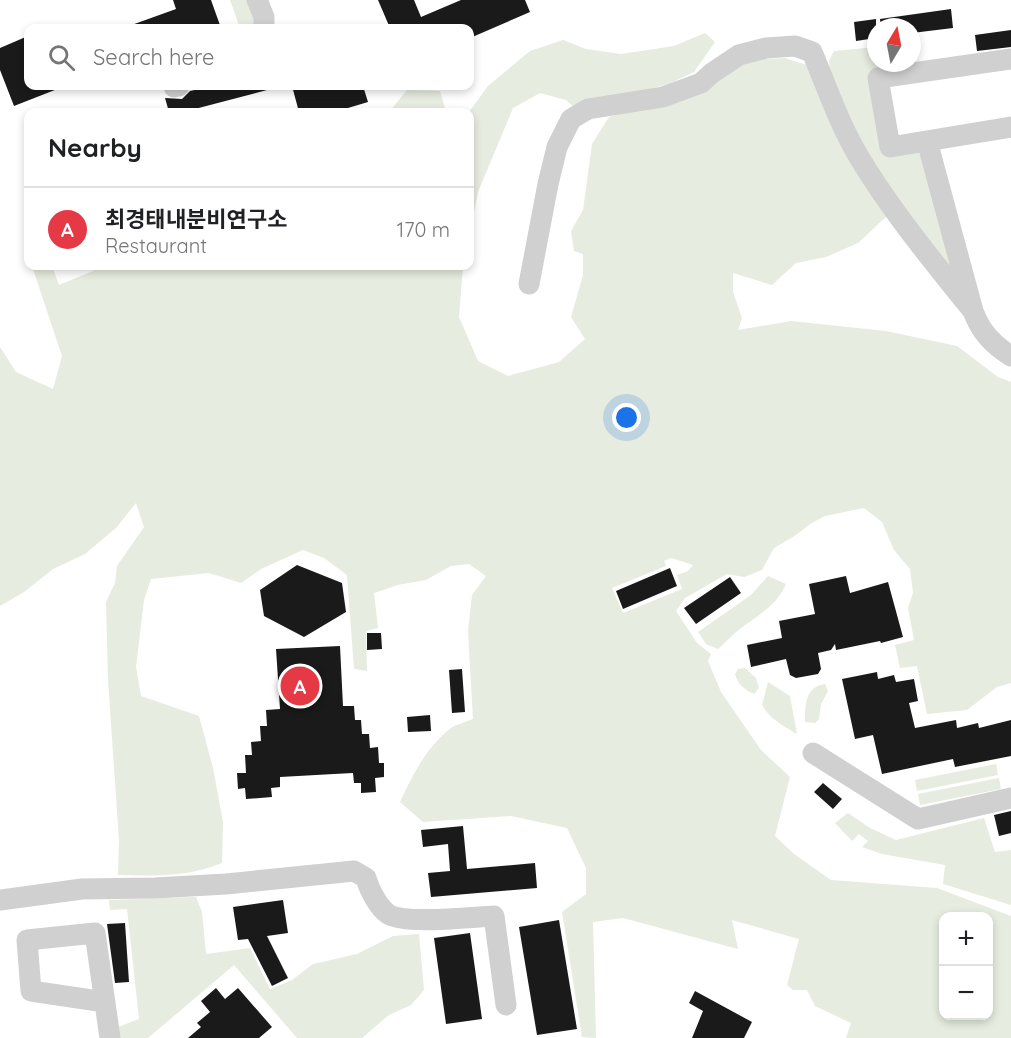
<!DOCTYPE html>
<html lang="en">
<head>
<meta charset="utf-8">
<style>
  :root { --surface:#fff; --page:#f2f2f2; --text:#202124; --muted:#757577; --line:#e0e0e0; --accent:#e63946 }
  body { margin:0; font-family:Quicksand,"Noto Sans KR",sans-serif; background:var(--page); color:var(--text) }
  .controls { position:absolute; right:18px; bottom:18px; display:grid; overflow:hidden; border-radius:12px; box-shadow:0 3px 9px #0003 }
  .controls button { width:54px; height:54px; display:grid; place-items:center; padding:0; border:0; border-bottom:2px solid var(--line); background:var(--surface); color:var(--text); font:30px sans-serif }
  .compass { position:absolute; left:867px; top:18px; width:54px; height:54px; border-radius:50%; background:var(--surface); box-shadow:0 3px 9px #0003; rotate:10deg }
  .you { position:absolute; left:627px; top:418px; width:21px; height:21px; margin:-15px; border:4px solid #fff; border-radius:50%; background:#1a73e8; box-shadow:0 0 0 9px #1a73e833 }
  .badge { display:grid; place-items:center; width:39px; height:39px; border-radius:50%; background:var(--accent); color:#fff; font-size:20px; font-weight:700 }
  .pin { position:absolute; translate:-50% -50%; border:3px solid #fff; box-shadow:0 2px 6px #0006 }
  .list { margin:0; padding:0; list-style:none }
  h2 { display:flex; justify-content:space-between; align-items:center; height:78px; margin:0; padding:0 24px; font-size:26px }
  h2 small { font-size:20px; font-weight:400; color:var(--muted) }
  .list li { display:grid; grid-template-columns:39px 1fr auto; gap:18px; align-items:center; box-sizing:border-box; height:84px; padding:0 24px; border-top:2px solid var(--line) }
  .list b { display:block; font-size:22px; white-space:nowrap }
  .list p { margin:0; font-size:20px; white-space:nowrap; color:var(--muted) }
  .list em { font-size:20px; font-style:normal; color:var(--muted) }
  .icon { flex:none; width:33px; height:33px; fill:none; stroke:currentColor; stroke-width:2; stroke-linecap:round; stroke-linejoin:round }
  .map { position:relative; flex:none; width:1011px; height:1038px; overflow:hidden }
  .search { position:absolute; background:var(--surface); box-shadow:0 3px 9px #0003; left:24px; top:24px; width:450px; height:66px; display:flex; align-items:center; gap:15px; box-sizing:border-box; padding:0 21px; border-radius:12px; color:var(--muted); font-size:22px }
  .panel { position:absolute; background:var(--surface); box-shadow:0 3px 9px #0003; left:24px; top:108px; width:450px; height:162px; border-radius:12px }
  .map>svg:first-child { display:block }
  .green { fill:#e6ecdf; fill-rule:evenodd }
  .building { fill:#1a1a1a }
  .lines { fill:none; stroke-linecap:round; stroke-linejoin:round }
  .minor { stroke:#d0d0d0; stroke-width:21 }
</style>
</head>
<body>
<div class="map">
<svg width="1011" height="1038" viewBox="0 0 1011 1038">
  <rect width="100%" height="100%" fill="#fff"/>
  <path class="green" d="M230,0h19l6,17v11h-15z
    M705,33l10,9 -21,30 -25,12 -94,24 -9,-8 -26,-7 -27,15 -35,84 -8,40 -1,-120 19,-26 42,-35 33,-11 23,9 35,5 53,-8z
    M876,47v16h28l1,5 -37,6 18,77 32,-3 41,132 -94,-126 -35,-82 -1,-12 5,-9z
    M785,58l22,7 81,150 -30,28 -32,14 -30,6 -24,22 -39,-12v19l9,26 -4,12 53,-9 95,10 71,15 41,31 13,5v301l-14,4 -30,23 -40,4 -10,-48 -17,2 -5,-23 19,-5 -6,-32 5,-15 -3,-24 -16,-19 -12,-28 -18,-14 -39,8 -15,8 -14,11 -22,13 -12,22 -18,7 -17,-3 -42,24 -9,13 21,32 14,11 -3,7 13,31 40,58 29,27 -15,59 19,18 37,26 106,8 74,28v122h-165l5,-15 -36,-17 -8,-16h-14l-6,-5 12,-46 -67,-19 6,29 -115,-31 -30,4 3,116 -14,-1 -20,-125 24,-18v-26l-19,-40 -56,-12 -88,6 -23,-20c12,-26 27,-56 51,-74 6,-4 15,-6 22,-9l-5,-88 4,-36 14,-19 -17,-12 -18,2 -25,14 -28,5 -24,8 4,35 -12,3 1,40 -13,-2 -7,-94 -23,-17 -21,-8 -42,19 -20,14 -32,-10 -58,6 -7,21 -8,67 5,29 58,20 14,52 10,54 -1,41c-34,14 -68,13 -104,12l1,-35 -11,-160 -2,-78 9,-19 2,-17 27,-39 -8,-24 -20,25 -31,26 -32,15 -29,23 -24,14v-259l16,25 37,17 9,-33 -30,-90h20l7,19 34,-14 4,-5h366l-4,51 19,44 30,15 51,-14 26,-23 -14,-22 12,-42v-21l-9,-3 -3,-20 12,-21 9,-66 17,-27 45,-14 91,-43zM671,558l22,7 -5,6 -11,4 5,14 -59,24 -11,-25 54,-22 -2,-5zM944,916h44v100h-44z
    M407,90l33,1 6,21h-57z
    M768,576l18,8c-10,24 -32,33 -51,49 -6,5 -11,11 -17,16l-12,-5 -8,-12 53,-37z
    M745,668l11,10 3,10 -5,6c-9,-4 -16,-9 -19,-20l3,-5z
    M768,682l22,14 7,38c-14,-8 -27,-15 -35,-29z
    M825,684l3,7 -7,13 -2,15 -4,4 -10,-1c0,-17 0,-35 20,-38z
    M996,764l2,11 -81,16 -2,-11z
    M999,778l2,11 -81,16 -2,-11z
    M848,813l22,15 26,12 88,-22 11,34 16,-2v55l-68,-21 2,-19 -63,-11 -20,-7 6,-6 -9,-7 -7,7 -17,-18z
    M196,897l6,15 4,42 44,-6 20,41 22,-9 21,-16 44,-10 36,-18 26,-2 5,56 -13,15 -22,10 -27,23h-65l-63,-73 -86,73h-29l-1,-11 21,-8 -12,-110 -17,1 -1,-10z"/>
  <path class="building" d="M173,0h38l10,28h-95v-1l50,-18z
    M378,0h36l7,17 40,-17h64l5,12 -60,26v-10h-80z
    M951,9l2,19 -41,5v-6h-31l-1,-8z
    M876,19v19l-20,3 -2,-19z
    M1011,30v17l-34,4 -2,-16z
    M28,36v50h37l-51,20 -14,-36v-22z
    M213,86h54v4l-76,20 1,2h-23l-4,-14 17,1 8,-8z
    M292,86h71l5,16 -20,6 2,4h-51z
    M297,565l45,18 4,29 -42,25 -40,-21 -4,-26z
    M670,568l7,18 -54,23 -7,-18z
    M846,576l4,17 38,-11 15,55 -22,6 -1,-2 -44,9 -1,-6 -4,6 -13,3 3,16 -3,5 -22,4 -6,-3 -4,-16 -35,8 -4,-22 35,-7 -3,-17 36,-7 -6,-30z
    M730,577l11,16 -45,31 -12,-16z
    M367,633h14l1,16 -15,1z
    M340,646l3,60h11l1,14h6l1,14h7l1,14 8,-1 1,16h5v14l-9,1 1,14 -15,1v-10h-7l-1,-10 -19,1 -54,3v10l-9,1 1,9 -26,2 -1,-11 -7,1 -1,-16h9l-1,-18h7l-1,-13 10,-1 -1,-15h7l-1,-16 14,-1 -4,-60z
    M462,669l3,43 -13,1 -3,-43z
    M877,672l1,7 16,-4 2,7 18,-3 4,22 -9,2 6,25 41,-8 1,8 21,-5 1,5 32,-8v36l-56,11 -2,-8 -71,15 -9,-39 -18,4 -13,-60z
    M430,715l1,16 -23,1 -1,-15z
    M823,783l19,16 -9,10 -19,-17z
    M1011,811v22l-12,3 -5,-21z
    M463,826l4,43 68,-6 2,25 -106,9 -3,-24 22,-2 -2,-27 -25,3 -2,-17z
    M283,900l5,33 -21,3 21,42 -16,8 -24,-47 -10,1 -5,-33z
    M559,920l18,109 -40,6 -18,-108z
    M125,923l4,59 -14,1 -8,-59z
    M470,933l12,86 -36,5 -12,-86z
    M216,988l9,11 13,-11 34,39 -13,11h-71l13,-11 -4,-4 13,-11 -9,-11z
    M695,991l57,31 -8,16h-52l11,-27 -14,-8z"/>
  <g class="lines">
    <path class="minor" d="M257,0l7,17v11
      M1011,59l-133,19 12,69 121,-20
      M174,87l5,-1
      M927,141l46,170c8,21 19,33 38,45
      M529,284l19,-100 9,-37 14,-28 17,-10 75,-12 38,-14 11,-10 27,-18 27,-7 29,-2 17,6c15,35 27,72 47,105 31,52 75,106 114,154
      M813,753l105,66 93,-21
      M0,900l82,-11 73,-1 71,-4 128,-13 12,7c3,11 12,29 22,36 17,11 83,3 106,2l12,89
      M105,1002l-74,-11 -4,-51 68,-7 15,105"/>
  </g>
</svg>
<div class="controls">
<button>+</button>
<button>−</button>
</div>
<svg class="compass" viewBox="-18 -18 36 36"><path d="M0-13l5 13h-10z" fill="#e53935"/><path d="M0 13l5-13h-10z" fill="#757577"/></svg>
<div class="you"></div>
<div class="pin badge" style="left:300px;top:686px">A</div>
<div class="search"><svg class="icon" aria-label="search" viewBox="0 0 24 24"><circle cx="10" cy="10" r="6"/><path d="M15 15l6 6"/></svg>Search here</div>
<section class="panel">
<h2>Nearby<small></small></h2>
<ul class="list">
<li><span class="badge">A</span><div><b>최경태내분비연구소</b><p>Restaurant</p></div><em>170 m</em></li>
</ul>
</section>
</div>
</body>
</html>
